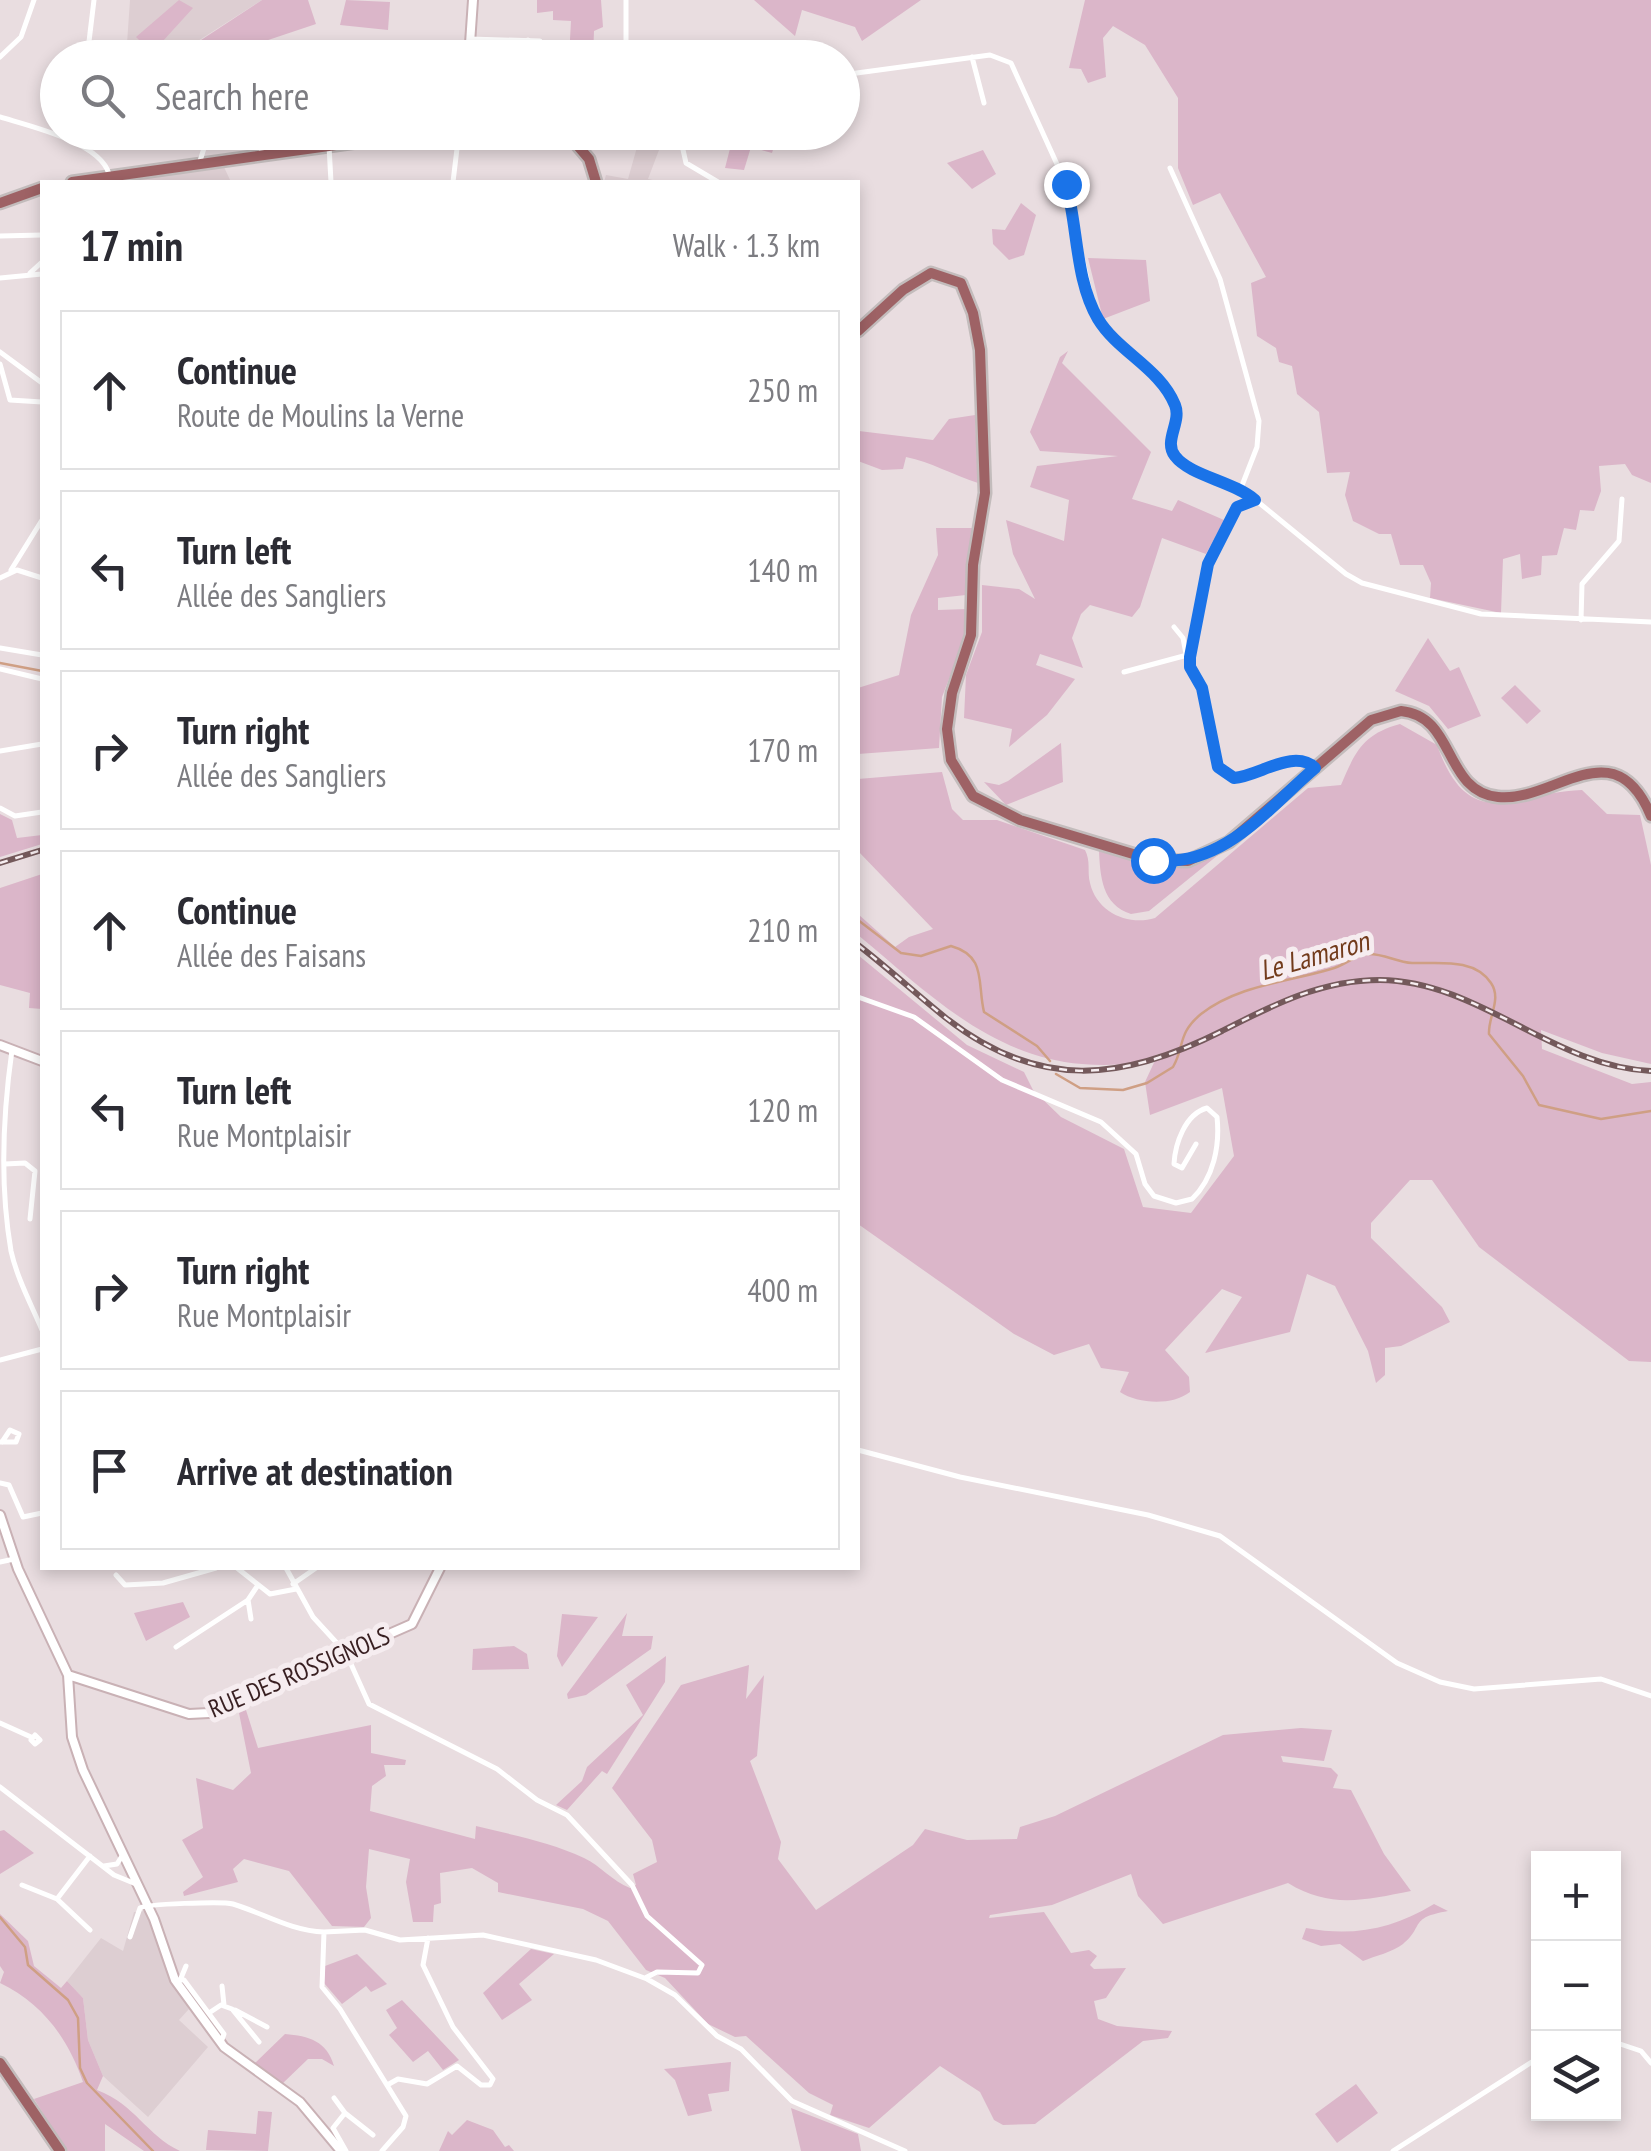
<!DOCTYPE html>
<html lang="en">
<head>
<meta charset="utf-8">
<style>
  :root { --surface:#fff; --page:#f7f7f7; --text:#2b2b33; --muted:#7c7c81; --line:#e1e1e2 }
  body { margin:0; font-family:"PT Sans Narrow",sans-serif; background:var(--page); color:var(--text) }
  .controls { position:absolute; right:30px; bottom:30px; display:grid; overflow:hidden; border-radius:0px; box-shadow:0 5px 15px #0003 }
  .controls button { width:90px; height:90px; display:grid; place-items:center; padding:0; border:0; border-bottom:2px solid var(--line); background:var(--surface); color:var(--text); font:50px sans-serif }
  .stop { position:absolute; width:30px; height:30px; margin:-22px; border:8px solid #1a73e8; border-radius:50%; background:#fff }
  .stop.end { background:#1a73e8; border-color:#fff; box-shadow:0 2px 10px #0008 }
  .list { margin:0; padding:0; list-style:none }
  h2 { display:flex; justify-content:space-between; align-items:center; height:130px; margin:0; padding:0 40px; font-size:42px }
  h2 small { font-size:32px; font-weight:400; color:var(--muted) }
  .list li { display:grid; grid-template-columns:65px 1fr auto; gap:30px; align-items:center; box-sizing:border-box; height:160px; margin:0 20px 20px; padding:0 20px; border:2px solid var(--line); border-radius:0px }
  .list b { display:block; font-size:38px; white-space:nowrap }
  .list p { margin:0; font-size:32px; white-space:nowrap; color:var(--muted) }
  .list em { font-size:32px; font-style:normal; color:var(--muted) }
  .icon { flex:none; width:55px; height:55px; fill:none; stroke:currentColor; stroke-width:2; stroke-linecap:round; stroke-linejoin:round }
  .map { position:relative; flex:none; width:1651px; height:2151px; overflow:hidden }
  .search { position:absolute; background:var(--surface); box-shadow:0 5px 15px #0003; left:40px; top:40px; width:820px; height:110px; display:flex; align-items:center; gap:25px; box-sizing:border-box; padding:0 35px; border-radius:55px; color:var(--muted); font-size:38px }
  .panel { position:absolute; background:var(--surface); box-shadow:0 5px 15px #0003; left:40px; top:180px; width:820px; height:1390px; border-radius:0px }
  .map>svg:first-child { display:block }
  .built { fill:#ddced2 }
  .green { fill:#dbb6c9 }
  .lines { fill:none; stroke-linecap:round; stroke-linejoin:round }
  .stream { stroke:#cf9f84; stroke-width:2.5 }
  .secondary-casing { stroke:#c9b1b5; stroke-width:12 }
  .primary-casing { stroke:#c3bcbc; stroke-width:15 }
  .street { stroke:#fff; stroke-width:5 }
  .secondary { stroke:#fff; stroke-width:8 }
  .primary { stroke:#9e6265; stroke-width:10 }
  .rail-casing { stroke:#74595b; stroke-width:6 }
  .rail { stroke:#f6edf0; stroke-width:2.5; stroke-dasharray:8; stroke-linecap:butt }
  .route { stroke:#1a73e8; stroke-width:12 }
  .labels { text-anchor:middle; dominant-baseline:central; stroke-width:10; stroke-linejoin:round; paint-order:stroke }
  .street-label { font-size:25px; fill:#381f21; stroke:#f6edf0 }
  .water-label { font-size:28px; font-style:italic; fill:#723b1b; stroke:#f6edf0 }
</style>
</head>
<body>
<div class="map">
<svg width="1651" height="2151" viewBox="0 0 1651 2151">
  <rect width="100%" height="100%" fill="#e9dde0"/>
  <path class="built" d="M130,0h132l-89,57 -47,1z
    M641,133l18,17 -11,29 14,3h-58l2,-7 22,4z
    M224,167l7,15h-96l1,-3z
    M145,1911l25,67 19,31 -10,11 29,27 -60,70 -45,-41 -15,-36 -5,-42 -16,-17 34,-43 22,13 11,-39z"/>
  <path class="green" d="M179,0l14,8 -41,45 -16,-16z
    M262,0h46l8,24 -69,23 -46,2 -6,-5z
    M346,0l44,2 -2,28 -48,-5z
    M537,0h64l2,27 -9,4 -1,26h-24l2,-36 -18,-1v-9l-16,2z
    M754,0h167l-59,41 -7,-14 -53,-17 -7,26z
    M1085,0h566v483l-19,-8 -7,-11 -26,2 2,25 -7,20 -14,-1 -4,20 -12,-2 -7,27 -15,1 -1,19 -19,4 -2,-25 -17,5 -2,54 -71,-15 1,-15 -8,-18h-23l-9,-31h-12l-26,-13 -8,-26 5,-23 -23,1 -8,-61 -22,-18 -5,-28 -13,-4 -3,-14 -19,-12 -6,-53 15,-6 -46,-84 -27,12 -15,-37v-70l-33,-53 -32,-19 -10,12 3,39 -18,6 -7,-14 -12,-1z
    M734,133v-1l44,1 -6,20 -21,-6 -7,23 -19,-2z
    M983,150l13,24 -24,15 -25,-26z
    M1021,203l15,12 -12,40 -15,5 -16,-16 -1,-15 13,1z
    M1088,258l58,2 4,41 -47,18z
    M1068,351l-6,12 89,89 -19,47 40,12 6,-11 46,20 -18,34 -44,-16 -22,69 -8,10 -42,-12 -9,9 -9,24 11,30 -43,-14 -4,11 39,14 -28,36 -38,32 3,-18 -48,-11 2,-43 16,-43v-47l37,4 16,10 -22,-45 -7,-34 58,21 5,-41 -39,-13 7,-21 81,-10 -78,-5 -10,-19 30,-75z
    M975,415l3,68c-25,-8 -47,-21 -72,-26l-3,12 -21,1 -24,-9 1,-30 74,9 16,-21z
    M936,528h36l-6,67 -28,3v12l29,-1 -3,31 -22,57 -3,51 -81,6v-66l41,-13 12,-60 27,-60z
    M1428,638l22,33 9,-4 22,49 -33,13 -19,-23 -34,-15z
    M1515,685l26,26 -14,13 -26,-26z
    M1400,724l37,21c33,92 77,47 145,45l25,24 33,1 11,50v199l-49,-11 -61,-23 1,19 90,35 19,-2v280l-22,-1 -150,-114 -47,-67h-22l-39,43v15l71,69 8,15 -49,24 -16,2v27l-9,8 -8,-32 -33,-65 -28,-12 -17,58 -85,21 37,-56 -20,-8 -57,61 24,27 1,15c-18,14 -52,12 -70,0l9,-20 -28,-4 -12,-24 -35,11 -40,-21 -156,-110v-269l109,90 57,27 9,18 28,27 63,32 19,58 48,6 43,-57 -12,-68 -72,27 -5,-33 13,-28c-22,12 -51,12 -76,10 -93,-8 -155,-72 -224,-129v-21l37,33 14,-10 24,-8 -75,-78v-72l84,-7 10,37 11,11h34l88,30c6,12 2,21 5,33 7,30 39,43 65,35l153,-130 33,-3c14,-33 22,-51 59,-61z
    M1061,743l2,39 -57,23 -22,-23 15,3 9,-4z
    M0,814l12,6 5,18 25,-3v9l-42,13z
    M1099,850c47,9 79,26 124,1l-74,60 -18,3c-29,-9 -31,-38 -32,-64z
    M42,874v135l-13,-1 1,-15 -30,-8v-97z
    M183,1602l7,15 -44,24 -12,-28z
    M627,1613l-5,23h31l-2,13 -65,46 -18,4 -1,-5z
    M562,1614l36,3 -36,50 -5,-11z
    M514,1646l13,8 2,15 -57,1 1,-21z
    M666,1656l-1,26 -58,92 -5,-3 -35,39 -11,-5 26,-24 5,-14 56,-52 -17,-30z
    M749,1665l-3,34 18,-24 -7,81 -7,5 31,81 -3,17 38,51 97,-65 12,-16 42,11 50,-1 3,-12 35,-11 168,-81 78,-7 31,2 -8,31 -43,-5 2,6 48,6 7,7 -5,13 18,2 33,64 27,37c-46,9 -81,18 -123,-8l-125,41 -25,-28 -7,-22 -79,31 -62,10 -1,3 55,-6 27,41 18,-3 8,6 -7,9 4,4 32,-1 -20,30 -12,3 4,18 19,7 55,5 -4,7 -25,3 -108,83 -32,1 -9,-5 -14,-28 -40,-26 -71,62 -39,-13 3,-10 -24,-12 -63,-57 -11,1 -27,-13 -43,-46 -19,-8 -38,-49 -25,-12 -85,-17v-9l-26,-15 -32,5 1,30 -7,2 -1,17h-20l-7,-40 4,-23 -41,-10 -3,38 5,31 -7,9 -32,-1 -43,-55 -45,-12 -11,10 5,13 -54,14 -1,-4 20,-15 -21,-37 21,-12 -7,-50 37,12 18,-17 -12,-60 7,-3 12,38 113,-23v28l35,7 -1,5h-21l2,11 -14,10 -2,25 105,28 1,-13c36,9 75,16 108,32 17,8 28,23 46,30l6,-3 -3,-11 24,-12 -5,-22 -40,-52 69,-103z
    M4,1830l30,23 -34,21v-43z
    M1434,1904l14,7c-40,7 -23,15 -45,33 -10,8 -28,12 -40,17l-23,-17 -19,2 -19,-7 4,-11c47,9 87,1 128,-24z
    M0,1914l28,27 6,25 27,22 6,-7 16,17 5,42 15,36 -6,14c39,15 49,45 83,61h-36l-39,-27v27h-38l-33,-52 49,-17c-15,-44 -41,-79 -83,-99l4,-11 -4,-6z
    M531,1949l23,5 -35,30 13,16 -30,20 -19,-27z
    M357,1954l30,30 -16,8 -5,-6 -24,18 -18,-21 1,-17z
    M402,2000l57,60 -16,10 -15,-19 -15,11 -24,-27 8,-7 -11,-18z
    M285,2034c24,2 42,7 49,32l-12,-7h-14l-26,25 -29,-19z
    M731,2062l-2,29 -21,3 4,17 -24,5 -13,-36 -11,-11z
    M1356,2084l22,29 -41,30 -22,-29z
    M791,2108l67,26 3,17h-60z
    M258,2111l14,1 -4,39 -62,-1 2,-20 48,4z
    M467,2120l26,10 12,17 4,-2 5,6h-75l9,-20 4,4z"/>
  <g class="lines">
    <path class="stream" d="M0,663l42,8
      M858,920l43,33 20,3 30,-10c36,10 26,37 33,66l53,34 13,15
      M1056,1074l24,14 43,2 24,-7 26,-16c12,-21 4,-33 28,-53 37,-29 87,-32 130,-45 13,-3 22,-13 36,-15 16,-1 29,8 45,9 25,1 62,-6 79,20 11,16 -3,34 -2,51l34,42 16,29 62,14 50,-8
      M0,1917l25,30 3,18 40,35 10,18 2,50 7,15 66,68"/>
    <defs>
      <path id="secondary" d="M469,58l4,-58
        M0,1045l42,16
        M0,1515l18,54 50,106 4,62 11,33 71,149 21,61 49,67 76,55 41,49
        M68,1675l121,39 20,-1 203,-89 28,-56"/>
      <path id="primary" d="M566,132l23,27 7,23
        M72,182l357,-50
        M0,203l42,-15
        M858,331l45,-41 28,-17 30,10 12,30 7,37 5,143 -12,72 -2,70 -19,58 -5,36 4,31 22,36 47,24 133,40 35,1 41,-19 142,-122 30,-9c55,5 42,80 97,86 56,6 116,-70 153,19
        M0,2063l60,88"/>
    </defs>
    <use href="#secondary" class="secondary-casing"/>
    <use href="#primary" class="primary-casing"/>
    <path class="street" d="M626,0v58
      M470,39l70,2v15l-13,-1 1,-15
      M0,57l21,-20 13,-37
      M972,57l12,46
      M87,58l7,-58
      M307,58l4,-8
      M842,75l148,-20 21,8 55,121 28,127 11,19 56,52 14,22 2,13 -7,28 4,11 14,10 53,22 105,86 16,9 119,31 170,8
      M0,117c29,9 100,25 109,57
      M679,132l7,31 32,19
      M329,146l2,36
      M261,153l3,-21
      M200,161l9,-29
      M1170,168l50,111 39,142 -2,26 -16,41
      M453,182l6,-50
      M0,236l42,-1
      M30,273l12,-11
      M0,278l42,-4
      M0,352l42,31
      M0,364l10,36 32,2
      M1255,500l-18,7 -32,65 -15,91 12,25 16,79 10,10 25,-2 45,-15 17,8
      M11,570l31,-50
      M0,578l17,-8 25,8
      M1581,620l1,-36 37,-43 3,-42
      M1174,627l9,11 3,16
      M0,648l42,7
      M0,669l42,10
      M1124,672l67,-18
      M0,751l42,-7
      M0,808l15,8 27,-4
      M858,997l56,20 88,63 99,42 35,32 9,30 9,12 22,7 16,-4c22,-21 28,-54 25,-82l-10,-9c-22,6 -32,36 -33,56l8,4 14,-24
      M12,1050c-9,64 -12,137 -1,201 6,27 20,53 31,79
      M5,1164l20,-1 10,8 -5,48
      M0,1360l42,-11
      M0,1442h16l3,-8 -9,-4 -8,12
      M858,1450l102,27 188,38 72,21 177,127 43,19 34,7 127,-10 50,17
      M0,1483l9,2 14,32 19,-4
      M0,1562l14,-3
      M237,1568l33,26 26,-5
      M286,1568l27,49 33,36 23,51 128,65 40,31 30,15 65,70 15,31 55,49 -4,8 -41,-1 -12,6
      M116,1575l9,10 38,-2 53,-15
      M293,1584l23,-16
      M248,1600l3,19
      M176,1647l72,-47 10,-15
      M0,1723l31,14
      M35,1735l5,5 -5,4 -4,-4z
      M0,1787l114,88 22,9
      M104,1866l13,-2 5,-8
      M22,1885l35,14 33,-43
      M57,1899l33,31
      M324,1932l41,-2 35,10 83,-5 113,25 51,19 28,16 42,41 24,13 51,52 113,50
      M130,1937l10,-29c5,-4 83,-7 93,-4 30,9 58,27 91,28l-2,55 18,22 66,107 -3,11 -21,24
      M181,1978l5,-12
      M175,1980h9l40,54 -3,8
      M222,1986l2,19
      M235,2010l32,17
      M209,2013l12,-8 11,4 27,33
      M1614,2042l27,9 10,12
      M389,2084l9,-5 29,5 30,-18 24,19h9l3,-6 -40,-52 -30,-62 5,-27
      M334,2098l11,15
      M346,2151l-13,-23 12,-15 28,22
      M1393,2151l145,-93"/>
    <use href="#secondary" class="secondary"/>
    <use href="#primary" class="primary"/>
    <defs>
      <path id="rail" d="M0,863l42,-13
        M858,945c30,23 58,49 88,73 93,73 177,63 276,13 51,-26 99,-51 158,-51 100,1 173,87 271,91"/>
    </defs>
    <use href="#rail" class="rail-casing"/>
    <use href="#rail" class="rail"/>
  </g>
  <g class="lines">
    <path class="route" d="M1066,184c12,43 9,96 32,135 20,33 62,49 77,86 7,17 -12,36 0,51 15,20 58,25 80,44l-18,7 -29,57 -18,93v10l12,21 16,79 16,11c25,-2 60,-30 81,-10 -48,41 -93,101 -162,92"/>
  </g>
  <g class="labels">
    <g class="street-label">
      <text transform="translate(299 1672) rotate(-23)">RUE DES ROSSIGNOLS</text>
    </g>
    <g class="water-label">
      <text transform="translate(1314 955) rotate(-16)">Le Lamaron</text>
    </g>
  </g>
</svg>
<div class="controls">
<button>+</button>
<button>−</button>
<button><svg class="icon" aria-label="layers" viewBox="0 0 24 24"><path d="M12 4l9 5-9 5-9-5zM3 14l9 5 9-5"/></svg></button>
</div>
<div class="stop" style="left:1153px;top:860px"></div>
<div class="stop end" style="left:1066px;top:184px"></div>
<div class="search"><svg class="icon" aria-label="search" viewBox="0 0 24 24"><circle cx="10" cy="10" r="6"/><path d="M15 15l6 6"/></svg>Search here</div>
<section class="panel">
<h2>17 min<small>Walk · 1.3 km</small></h2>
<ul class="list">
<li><svg class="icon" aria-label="ahead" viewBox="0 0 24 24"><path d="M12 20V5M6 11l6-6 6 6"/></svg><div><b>Continue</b><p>Route de Moulins la Verne</p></div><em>250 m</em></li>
<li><svg class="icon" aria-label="left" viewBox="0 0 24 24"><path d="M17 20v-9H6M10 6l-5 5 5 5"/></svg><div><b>Turn left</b><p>Allée des Sangliers</p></div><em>140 m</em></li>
<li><svg class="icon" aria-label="right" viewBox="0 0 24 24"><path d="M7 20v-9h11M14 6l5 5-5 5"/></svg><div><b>Turn right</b><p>Allée des Sangliers</p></div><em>170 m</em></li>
<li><svg class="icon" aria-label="ahead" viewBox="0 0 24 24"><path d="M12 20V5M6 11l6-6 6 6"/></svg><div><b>Continue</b><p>Allée des Faisans</p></div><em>210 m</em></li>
<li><svg class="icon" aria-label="left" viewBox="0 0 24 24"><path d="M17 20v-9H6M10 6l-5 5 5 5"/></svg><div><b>Turn left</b><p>Rue Montplaisir</p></div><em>120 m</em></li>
<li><svg class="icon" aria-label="right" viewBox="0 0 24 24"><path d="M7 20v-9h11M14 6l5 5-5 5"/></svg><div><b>Turn right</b><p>Rue Montplaisir</p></div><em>400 m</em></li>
<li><svg class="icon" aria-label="arrive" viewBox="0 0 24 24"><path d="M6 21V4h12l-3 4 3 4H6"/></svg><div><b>Arrive at destination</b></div></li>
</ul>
</section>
</div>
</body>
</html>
